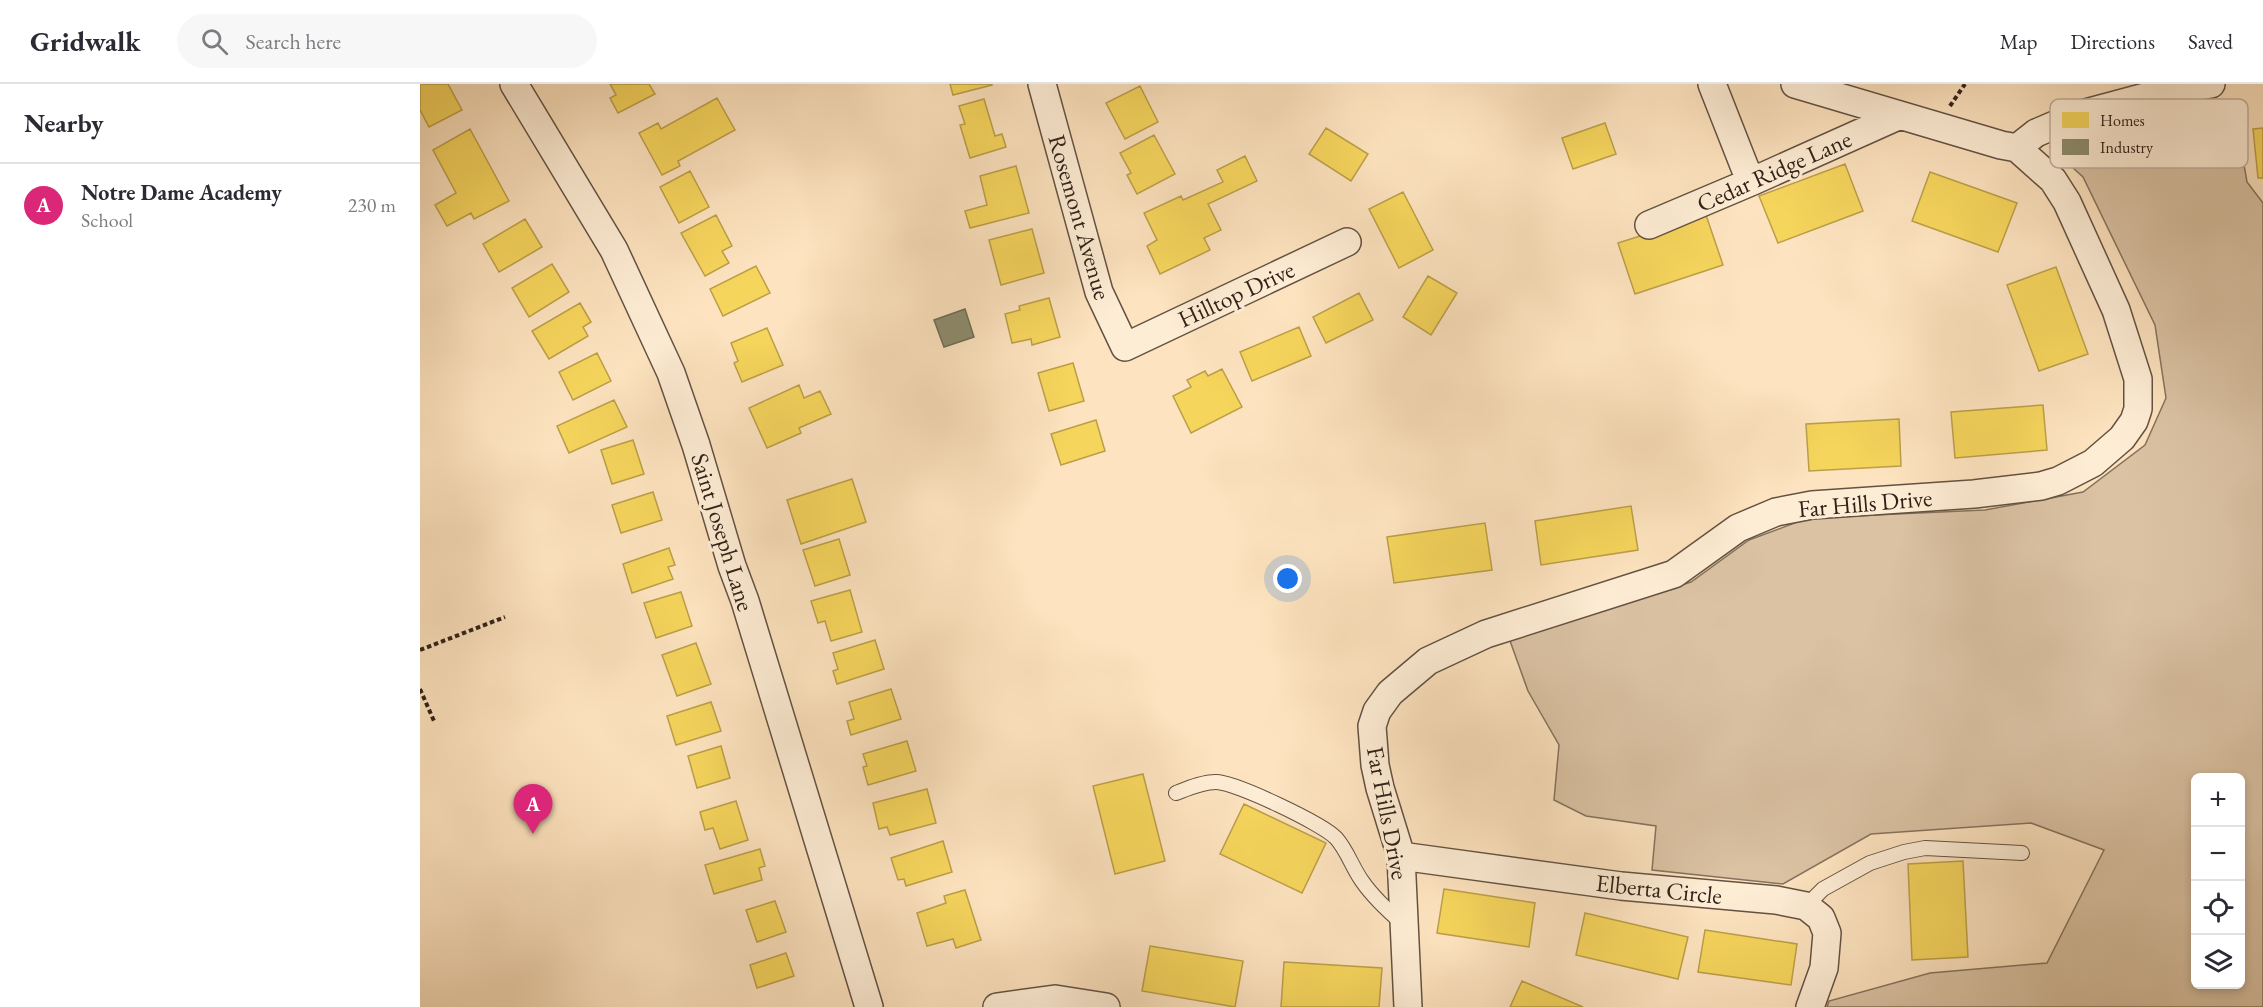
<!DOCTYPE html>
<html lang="en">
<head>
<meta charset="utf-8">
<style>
  :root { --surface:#fff; --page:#f7f7f7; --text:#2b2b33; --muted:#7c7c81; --line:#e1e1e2; --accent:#db2777 }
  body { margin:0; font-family:"EB Garamond",serif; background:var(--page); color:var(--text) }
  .controls { position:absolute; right:18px; bottom:18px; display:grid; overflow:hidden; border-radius:9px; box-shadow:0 3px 9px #0003 }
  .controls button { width:54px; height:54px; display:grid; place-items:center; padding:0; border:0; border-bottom:2px solid var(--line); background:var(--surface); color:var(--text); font:30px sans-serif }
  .you { position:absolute; left:868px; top:495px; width:21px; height:21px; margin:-15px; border:4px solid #fff; border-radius:50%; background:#1a73e8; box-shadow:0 0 0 9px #1a73e833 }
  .badge { display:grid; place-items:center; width:39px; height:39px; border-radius:50%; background:var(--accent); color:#fff; font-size:20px; font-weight:700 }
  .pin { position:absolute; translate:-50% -50px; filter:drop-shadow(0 2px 3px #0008) }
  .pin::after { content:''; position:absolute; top:32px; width:21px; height:18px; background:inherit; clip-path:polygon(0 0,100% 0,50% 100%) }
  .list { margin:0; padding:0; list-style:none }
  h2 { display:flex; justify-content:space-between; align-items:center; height:78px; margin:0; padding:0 24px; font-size:26px }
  h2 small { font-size:20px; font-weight:400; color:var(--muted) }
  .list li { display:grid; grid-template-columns:39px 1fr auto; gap:18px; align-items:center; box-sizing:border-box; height:84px; padding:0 24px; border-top:2px solid var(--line) }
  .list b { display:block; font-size:22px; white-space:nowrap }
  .list p { margin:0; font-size:20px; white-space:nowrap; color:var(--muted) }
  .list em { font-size:20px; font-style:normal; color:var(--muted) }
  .icon { flex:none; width:33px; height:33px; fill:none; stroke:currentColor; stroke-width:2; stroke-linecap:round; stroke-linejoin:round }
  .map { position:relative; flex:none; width:1843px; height:923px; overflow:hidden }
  header { display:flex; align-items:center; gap:36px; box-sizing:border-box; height:84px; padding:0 30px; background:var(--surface); border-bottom:2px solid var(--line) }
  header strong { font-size:28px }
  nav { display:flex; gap:33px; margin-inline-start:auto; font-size:21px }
  .search { width:420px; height:54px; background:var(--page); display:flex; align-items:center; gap:15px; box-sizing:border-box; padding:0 21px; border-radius:33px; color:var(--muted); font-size:22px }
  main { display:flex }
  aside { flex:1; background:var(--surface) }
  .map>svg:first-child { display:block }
  .green { fill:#dac2a3; stroke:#85725e; stroke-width:1.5; fill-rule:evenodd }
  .homes { fill:#f6d55c; stroke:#bb9f48; stroke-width:1.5 }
  .industry { fill:#8c8c6e; stroke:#706c54; stroke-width:1.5 }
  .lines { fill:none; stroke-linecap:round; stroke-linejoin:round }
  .service-casing { stroke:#635242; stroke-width:16 }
  .minor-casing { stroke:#635242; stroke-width:30 }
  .path { stroke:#302119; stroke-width:4; stroke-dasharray:4.5 3; stroke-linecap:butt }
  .service { stroke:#feedd5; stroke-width:14 }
  .minor { stroke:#feedd5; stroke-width:27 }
  .labels { text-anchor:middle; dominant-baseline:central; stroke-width:6; stroke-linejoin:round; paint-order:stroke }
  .street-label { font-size:24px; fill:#302119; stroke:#feedd5 }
  .key { fill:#feedd5; stroke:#c0b09d; stroke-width:1.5 }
  .key-label { font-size:16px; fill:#302119 }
</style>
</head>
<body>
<header>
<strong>Gridwalk</strong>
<div class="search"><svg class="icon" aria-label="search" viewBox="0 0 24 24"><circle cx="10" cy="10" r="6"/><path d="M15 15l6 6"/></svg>Search here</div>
<nav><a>Map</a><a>Directions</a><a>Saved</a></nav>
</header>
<main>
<aside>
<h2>Nearby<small></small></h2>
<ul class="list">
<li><span class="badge">A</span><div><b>Notre Dame Academy</b><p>School</p></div><em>230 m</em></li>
</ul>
</aside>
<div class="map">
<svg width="1843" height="923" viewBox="0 0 1843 923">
  <rect width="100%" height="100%" fill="#fde3bf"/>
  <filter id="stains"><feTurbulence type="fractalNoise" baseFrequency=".00333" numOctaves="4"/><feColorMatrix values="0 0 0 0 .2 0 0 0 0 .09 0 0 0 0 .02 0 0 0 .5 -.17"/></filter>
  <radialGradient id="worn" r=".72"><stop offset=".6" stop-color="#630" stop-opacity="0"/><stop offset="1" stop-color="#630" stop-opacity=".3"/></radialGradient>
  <path class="green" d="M1772,22l44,13 11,63 16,21v804h-436l2,-6 101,-28 117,-10 57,-113 -73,-27 -160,11 -88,50 -131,-14 4,-44 -70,-10 -32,-16 5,-55 -31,-54 -19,-53 182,-56 58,-42 59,-22 177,-8 98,-18 62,-47 21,-47 -11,-73 -72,-148 -33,-30 43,-21zM1776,694h44v206h-44z"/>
  <path class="homes" d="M0,0h28l14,26 -33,17 -9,-17z
    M190,0h39l6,10 -37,19 -8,-15 6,-3z
    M530,0h41l1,1 -39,10z
    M720,2l18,36 -33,17 -19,-36z
    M297,14l18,32 -57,31 2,5 -18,9 -23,-42 19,-10 3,6z
    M564,15l11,37 7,-2 4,13 -36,11 -10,-33 5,-1 -6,-18z
    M1185,39l11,31 -43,15 -11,-31z
    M906,44l42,26 -17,27 -42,-27z
    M1843,44v50h-5l-5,-49z
    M50,45l39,72 -35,18 -3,-6 -24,13 -12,-21 21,-12 -23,-43z
    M734,51l21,39 -38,20 -10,-19 4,-2 -11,-20z
    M825,72l12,25 -49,23 13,26 -17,8 6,12 -50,24 -13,-28 10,-6 -13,-27 37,-17 2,4 40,-18 -6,-12z
    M1425,80l18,47 -85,32 -19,-47z
    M596,82l13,47 -59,15 -5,-17 22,-6 -7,-29z
    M270,87l19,36 -30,16 -19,-36z
    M1510,88l87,31 -19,49 -86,-31z
    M983,108l30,58 -34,18 -30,-59z
    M296,131l16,31 -10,5 7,12 -24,13 -24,-43z
    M1286,131l17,50 -88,29 -17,-51z
    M105,135l17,28 -43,25 -16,-28z
    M612,145l12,44 -43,12 -12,-45z
    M132,180l17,28 -40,25 -17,-29z
    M336,182l14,27 -47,23 -13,-27z
    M1636,183l32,87 -49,17 -32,-86z
    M1008,192l29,17 -26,42 -28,-18z
    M939,209l14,27 -47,23 -13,-26z
    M629,214l11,39 -28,8 -1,-6 -19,4 -7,-29 15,-4 -1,-4z
    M160,219l11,19 -8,5 5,9 -39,23 -17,-28z
    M879,243l12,29 -59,25 -12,-29z
    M347,244l16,37 -41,17 -8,-19 4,-2 -7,-18z
    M177,269l14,28 -38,19 -14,-28z
    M653,279l11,38 -35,10 -11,-38z
    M802,285l20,38 -51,26 -18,-37 18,-9 -4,-7 18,-9 3,5z
    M379,301l5,13 16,-7 11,23 -32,14 2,5 -34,15 -18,-40z
    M194,316l13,27 -58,26 -12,-27z
    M1623,321l4,45 -92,8 -4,-46z
    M1479,335l2,47 -92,5 -3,-47z
    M676,336l9,31 -44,14 -10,-31z
    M213,356l11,34 -32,10 -11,-34z
    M432,395l14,43 -65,22 -14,-44z
    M233,408l9,28 -41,13 -9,-28z
    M1211,422l7,44 -97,15 -6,-44z
    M1065,439l7,47 -98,13 -7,-46z
    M419,455l11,36 -35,11 -12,-36z
    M249,464l6,17 -7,2 5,12 -41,14 -9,-29z
    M430,506l12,42 -31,9 -6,-20 -7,2 -7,-22z
    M261,508l11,34 -36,12 -12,-35z
    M455,556l9,29 -47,15 -4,-13 5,-2 -5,-16z
    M276,559l15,41 -34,12 -15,-41z
    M471,605l10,30 -50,16 -4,-14 7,-2 -5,-17z
    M291,618l10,29 -45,14 -9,-29z
    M487,657l9,30 -48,14 -5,-18 4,-1 -4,-12z
    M301,662l9,32 -33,10 -9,-32z
    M723,690l22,87 -50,13 -22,-88z
    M507,705l9,34 -46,12 -3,-8 -8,2 -6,-26z
    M316,717l12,39 -28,9 -7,-21 -8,2 -5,-18z
    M824,720l82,39 -24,50 -82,-39z
    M523,757l9,31 -46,14 -2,-7 -6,1 -7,-22z
    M340,765l5,17 -6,2 3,12 -48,14 -9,-29z
    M1543,777l5,96 -56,3 -4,-96z
    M1024,805l91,14 -6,44 -92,-14z
    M545,806l16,50 -25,8 -3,-9 -26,7 -10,-33 29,-10 -2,-7z
    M355,817l11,31 -29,10 -11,-32z
    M1165,829l103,24 -10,42 -102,-24z
    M1285,846l92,14 -6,41 -93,-13z
    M730,862l93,15 -8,46 -93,-16z
    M366,869l8,23 -37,12 -7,-23z
    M864,878l98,6 -3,39h-98z
    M1102,897l61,26h-73z"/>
  <path class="industry" d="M545,225l9,28 -30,10 -10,-27z"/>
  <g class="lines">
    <defs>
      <path id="service" d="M756,709c13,-5 27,-11 40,-11 19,0 107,42 120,56 11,12 16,29 26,43 11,16 26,30 41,43
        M1386,822l17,-17 47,-26 34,-11 21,-4 97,5"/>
      <path id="minor" d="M94,0l100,166 57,123 25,72 36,121 13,35 124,406
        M622,0l57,208 26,55 222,-105
        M1292,0l33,84 8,13
        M1375,0l206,61 16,3
        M1597,64l19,-15 42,-18 82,-22 51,-9
        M1229,141l104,-44 145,-65
        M981,772l220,30 155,14 30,6 15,12 6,15 -3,35 -14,39
        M577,923l58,-8 51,8
        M988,923l-7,-151 -21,-68 -5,-23 -3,-39 5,-15 13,-18 38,-32 58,-27 188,-60 64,-46 38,-16 36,-7 162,-11 67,-8 17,-5 35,-18 29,-25 12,-17 4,-12v-30l-22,-69 -49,-108 -14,-22 -36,-32"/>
    </defs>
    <use href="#service" class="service-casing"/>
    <use href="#minor" class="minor-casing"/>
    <path class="path" d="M1530,22l15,-22
      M0,566l85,-33
      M0,605l14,32"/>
    <use href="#service" class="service"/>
    <use href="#minor" class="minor"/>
  </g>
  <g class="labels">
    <g class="street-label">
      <text transform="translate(1354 87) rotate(-24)">Cedar Ridge Lane</text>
      <text transform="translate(660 133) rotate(74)">Rosemont Avenue</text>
      <text transform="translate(816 210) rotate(-25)">Hilltop Drive</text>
      <text transform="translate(1445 419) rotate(-5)">Far Hills Drive</text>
      <text transform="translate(303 448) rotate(73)">Saint Joseph Lane</text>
      <text transform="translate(968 729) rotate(79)">Far Hills Drive</text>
      <text transform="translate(1239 805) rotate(6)">Elberta Circle</text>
    </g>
  </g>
  <rect x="1630" y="15" width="198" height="69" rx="9" class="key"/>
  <rect x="1642" y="28" width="27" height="16" fill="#f6d55c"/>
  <rect x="1642" y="55" width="27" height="16" fill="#8c8c6e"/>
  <g class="key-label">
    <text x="1680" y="42">Homes</text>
    <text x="1680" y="69">Industry</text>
  </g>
  <rect width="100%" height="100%" filter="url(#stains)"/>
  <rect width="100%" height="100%" fill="url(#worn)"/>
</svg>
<div class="controls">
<button>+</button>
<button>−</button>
<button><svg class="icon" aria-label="locate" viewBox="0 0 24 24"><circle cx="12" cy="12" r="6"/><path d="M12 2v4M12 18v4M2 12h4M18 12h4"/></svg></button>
<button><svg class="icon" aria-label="layers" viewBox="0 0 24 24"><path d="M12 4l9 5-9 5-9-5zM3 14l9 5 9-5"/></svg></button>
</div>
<div class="you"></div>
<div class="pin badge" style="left:113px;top:750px">A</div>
</div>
</main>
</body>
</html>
